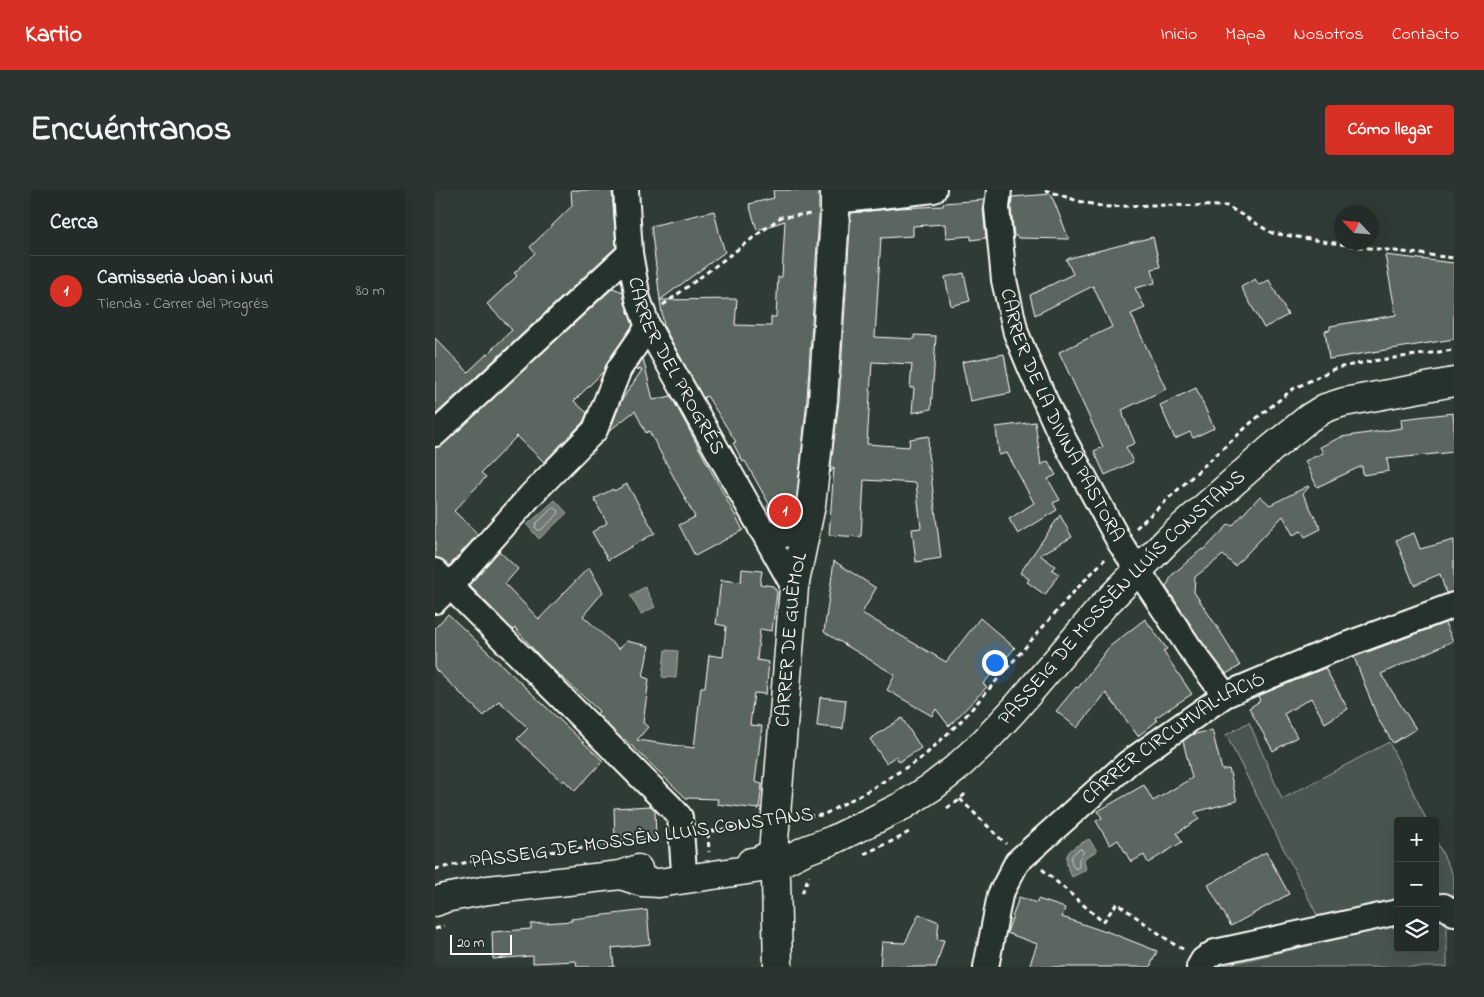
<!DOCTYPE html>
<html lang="es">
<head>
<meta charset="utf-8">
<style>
  :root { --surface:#232c28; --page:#2b3430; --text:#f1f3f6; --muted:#a3a7a8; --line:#404845; --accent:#d93025 }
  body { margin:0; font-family:"Indie Flower",sans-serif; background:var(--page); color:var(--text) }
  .controls { position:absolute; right:15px; bottom:15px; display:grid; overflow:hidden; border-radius:5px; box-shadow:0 5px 20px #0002 }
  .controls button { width:45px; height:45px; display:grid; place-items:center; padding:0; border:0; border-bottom:1px solid var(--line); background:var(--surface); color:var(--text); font:25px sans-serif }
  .compass { position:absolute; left:899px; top:15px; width:45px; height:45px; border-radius:50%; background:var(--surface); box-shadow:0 5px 20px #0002; rotate:296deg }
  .scale { position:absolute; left:15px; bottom:12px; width:62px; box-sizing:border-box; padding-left:5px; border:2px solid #fff; border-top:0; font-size:14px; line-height:18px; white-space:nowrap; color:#fff; -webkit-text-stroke:4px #26332d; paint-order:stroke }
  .you { position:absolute; left:559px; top:472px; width:18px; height:18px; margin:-12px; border:4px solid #fff; border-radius:50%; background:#1a73e8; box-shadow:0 0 0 8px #1a73e833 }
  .badge { display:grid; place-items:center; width:32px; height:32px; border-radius:50%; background:var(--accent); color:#fff; font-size:16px; font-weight:700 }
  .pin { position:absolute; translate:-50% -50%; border:2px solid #fff; box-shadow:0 1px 5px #0006 }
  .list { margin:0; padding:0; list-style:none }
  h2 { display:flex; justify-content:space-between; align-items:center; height:65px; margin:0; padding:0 20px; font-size:21px }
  h2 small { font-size:16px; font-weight:400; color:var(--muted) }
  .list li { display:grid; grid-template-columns:32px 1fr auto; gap:15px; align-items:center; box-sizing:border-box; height:70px; padding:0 20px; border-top:1px solid var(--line) }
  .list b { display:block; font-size:19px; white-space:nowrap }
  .list p { margin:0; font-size:16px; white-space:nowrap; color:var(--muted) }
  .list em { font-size:16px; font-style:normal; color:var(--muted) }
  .icon { flex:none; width:28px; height:28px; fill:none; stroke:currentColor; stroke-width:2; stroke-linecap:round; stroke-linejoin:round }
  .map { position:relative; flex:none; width:1019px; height:777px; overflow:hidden; border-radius:5px }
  header { display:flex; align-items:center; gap:30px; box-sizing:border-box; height:70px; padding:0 25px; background:var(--accent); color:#fff }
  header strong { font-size:24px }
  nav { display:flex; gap:28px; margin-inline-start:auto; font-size:18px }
  .intro { display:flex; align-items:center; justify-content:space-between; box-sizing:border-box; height:120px; padding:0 30px }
  h1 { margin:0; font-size:35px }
  .button { padding:12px 22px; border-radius:5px; background:var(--accent); color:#fff; font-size:18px; font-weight:700 }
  main { display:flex; gap:30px; padding:0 30px }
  aside { flex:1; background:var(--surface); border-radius:5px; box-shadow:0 5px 20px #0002 }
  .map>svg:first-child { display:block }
  .green { fill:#4a544f; stroke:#a4aaa7 }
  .water { fill:#707975; stroke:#a9afac }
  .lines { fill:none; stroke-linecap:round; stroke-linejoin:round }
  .shore { stroke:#c6c9c8; stroke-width:1 }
  .building { fill:#5b6661; stroke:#fff }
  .minor-casing { stroke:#fff; stroke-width:28 }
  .tertiary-casing { stroke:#fff; stroke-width:31 }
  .secondary-casing { stroke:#fff; stroke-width:31 }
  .path { stroke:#fff; stroke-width:3; stroke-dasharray:5 4; stroke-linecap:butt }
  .minor { stroke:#26332d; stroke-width:24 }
  .tertiary { stroke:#26332d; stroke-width:28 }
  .secondary { stroke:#26332d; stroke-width:28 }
  .labels { text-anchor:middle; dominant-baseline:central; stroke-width:4; stroke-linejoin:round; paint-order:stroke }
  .street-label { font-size:20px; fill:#fff; stroke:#26332d }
</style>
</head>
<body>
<header>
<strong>Kartio</strong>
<nav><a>Inicio</a><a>Mapa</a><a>Nosotros</a><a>Contacto</a></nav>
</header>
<div class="intro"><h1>Encuéntranos</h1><a class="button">Cómo llegar</a></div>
<main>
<aside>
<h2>Cerca<small></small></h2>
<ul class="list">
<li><span class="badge">1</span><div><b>Carnisseria Joan i Nuri</b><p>Tienda · Carrer del Progrés</p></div><em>80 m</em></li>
</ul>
</aside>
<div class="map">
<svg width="1019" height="777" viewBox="0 0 1019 777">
  <rect width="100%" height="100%" fill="#2f3b35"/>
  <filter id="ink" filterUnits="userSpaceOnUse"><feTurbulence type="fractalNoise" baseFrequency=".02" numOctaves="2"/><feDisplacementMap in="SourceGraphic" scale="10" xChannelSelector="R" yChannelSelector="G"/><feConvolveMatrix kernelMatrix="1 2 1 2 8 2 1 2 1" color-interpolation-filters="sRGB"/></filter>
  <g filter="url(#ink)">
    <path class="green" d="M814,532l33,77 107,-57 38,79h-29v81l-79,17 -93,-184z
      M1000,648l19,39v22l-19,-2z
      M1000,727l12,5v45h-230l181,-42v23h37z"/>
    <path class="water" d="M120,310l12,13 -28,26 -12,-14z
      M210,397l10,20 -14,7 -11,-19z
      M230,460l13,1 -2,27 -14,-1z
      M654,649l8,12 -11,6 -2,3 2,10 -14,7c-12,-24 -4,-27 17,-38z"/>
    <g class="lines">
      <path class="shore" d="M118,318l3,1 3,2 -1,3 -17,16h-3l-3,-3 1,-3z
        M646,659l3,3 -5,7v8l-4,2c-7,-9 -4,-16 6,-20z"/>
    </g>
    <path class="building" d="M136,0h41l4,57 -181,168v-77l33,34 44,-42 -25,-26 30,-28 -3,-3 21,-20 -5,-6 42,-41z
      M338,0h46v25l-12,184 -11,104 -3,13 -12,6 -9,-4 -5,-12 2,-2 -24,-43 -2,1 -10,-19 3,-1 -29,-46 -4,2 -39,-71 -4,-27 77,-1 -2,26 36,1v-9h5l2,-40h4l3,-56 -28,9 -8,-26 25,-6z
      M616,4l18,45 -51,-1 -1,-2h-3l-3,-28 1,-11z
      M549,10l-1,9 3,29 -15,2v-4l-25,2 -1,-14 -32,2v10l-32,2 -6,99 39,2v-4l22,1 -2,32 -3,41 -19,4 2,-25h-4l2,-24 -40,-2 -5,82 42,3 1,-8 19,-3 -1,19 1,5 1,1v6l11,91 -25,4 -4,-33 9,-1 -5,-45 -52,-3 -3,57 -32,-2 5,-68 -4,6 9,-72 12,-188 47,-5 45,-2v-3z
      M279,21l6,25 5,16 -65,48 -9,-74z
      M718,47l7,30 -8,2 3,14 -20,5 10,20 -14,6 35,75 -44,21 2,4 -1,1 12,28 -9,4 7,15 -28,13 -11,-24 9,-4 -44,-95 53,-25 -19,-41 -58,29 -5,-20 43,-21 -7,-15z
      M950,65l69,8v76l-125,20 -4,-28 5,-1v-4l66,-11z
      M529,83l6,28 -19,5 -6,-29z
      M820,89l4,6 10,-5 19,35 -24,13 -23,-41z
      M178,98l10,4 2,11 8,22 -25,36 -4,10 -30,30 13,12 -4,9 -39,40 -27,-26 -36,37 5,4 -32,34 24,23 -29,32 -5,-5 -9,-3v-111h4l5,-3z
      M569,164l7,39 -41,8 -8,-39z
      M208,168l10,42 18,-4 72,134 -48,26 -16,-31 16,-8 -46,-86 -3,2 -11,-22 -25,19 11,-29 21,-31 -6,-1z
      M761,198l18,40 -21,10 -3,-6 -15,7 -15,-34z
      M1018,223l1,11v28l-67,7 2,12 -26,4 -1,-9 -45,21 -12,-26 18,-8 -3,-6 21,-10 61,-9 -1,-9z
      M600,232l6,43 7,-4 8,14 -8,4 12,21 -7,3 4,7 -39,24 -9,-15 25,-16 -27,-50 -8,2 -3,-28z
      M192,294l28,49 -47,27 -16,-28 15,-9 -13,-24 19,-10 1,2z
      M873,296l1,1 -6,7 18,35 -16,8 -4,-6 -8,4 -10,-19 -48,50 -12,-11 -28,22 -1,15 31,47 15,27 -14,8 -26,-35 -34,-52 6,-12 30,-26 2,1 25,-26 3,2 28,-30 10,9z
      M625,325l12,22 -32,18 15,11 -3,4 7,4 -14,21 -18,-13 2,-3 -9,-6z
      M979,343l6,16 34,-9v52l-8,1 -6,-19 -26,11 -18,-45z
      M64,361l19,18 -13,15 34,35 50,-52 14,25 -20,24 36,33 7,-8 23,5 -6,31 6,2 -6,44 5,4 -11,13 57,8 7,-61h4l4,-32 14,2 3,-31 -10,-2 5,-44 20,2 1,-13 20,2 -2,13 13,2 4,6 -5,39 -12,-2 -3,31 12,2 -3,32 -12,-1 -4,32 12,1 -7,56 7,2 -3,25 -42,-5 1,-5 -32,-1 -54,-52 -8,-7 -1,1 -26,-26 2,-3 -56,-51 -28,-32 -2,2 -44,-45z
      M399,371l42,27 -14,25 84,49 34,-44 35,30 -32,36 4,3 -38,39 -13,-17 -4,7 -45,-26 8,-15 -71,-43z
      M13,424l155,147 -28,30 -11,-11 -2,2 -45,-43 11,-11 -29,-27 -15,15 -49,-47v-41z
      M710,429l22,30 -4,2 29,43 -37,24 2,3 -19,15 -32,-43 -29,35 -21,-17 20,-24 2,1 31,-41z
      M1010,433l8,18 -72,33 35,55 -23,14 -15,-24 -24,-62z
      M890,478l23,41 -23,14 -14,-25 -27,16 13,23 -24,14 -24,-43 11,-7 -2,-5z
      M385,507l26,3 -3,29 -26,-3z
      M467,528l19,30 -22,14 -3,-6 -10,7 -16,-24z
      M777,540l10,40 7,-1 8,32 -42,11 4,7 -22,14 5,9 -34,21 -4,-8 -13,7 -13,-22 -8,5 -14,-24 6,-3 -4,-7 46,-26 9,16 39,-23 -9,-37 8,-6z
      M216,616l4,4 1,29 -41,2 -1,-33z
      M831,662l23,42 -58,32 -23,-41z
      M584,707l18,6 1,-4 27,9 -3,9 44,15v-1l51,20 -7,16h-121l8,-23 -30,-11z
      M212,720l3,34 -38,4 2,19h-37l-1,-6 -43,2v-7l-40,3 -1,-27 39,-3v-5l41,-3 -1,-2z
      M484,724l20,8 -2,17 7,1 -8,27h-56l2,-25 23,1z"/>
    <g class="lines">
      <defs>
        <g id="minor">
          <path id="s1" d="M191,0l4,63 8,46 10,28 146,260"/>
          <path id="s2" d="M564,0l-2,18 7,72 12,53 14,34 27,60 63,116 69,104 36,48"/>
          <path d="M400,11l99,-11"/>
          <path d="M0,244l195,-181"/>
          <path d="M326,339c23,11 26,7 46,-6"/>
          <path d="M0,381l236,236 9,10 4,54"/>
          <path d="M0,411l15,-15 81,-91 64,-65 24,-61 29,-42"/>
          <path d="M1000,717l9,-1 10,7"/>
          <path id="s3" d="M551,777l14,-72 17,-33 111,-99 97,-68 102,-43 127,-47"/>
          <path d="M764,777l4,-7 12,-8 183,-40"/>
        </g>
        <g id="tertiary">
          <path id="s4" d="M316,672l7,-1 15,-8 21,-266 17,-82 12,-105 12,-184v-26"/>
        </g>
        <g id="secondary">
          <path d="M338,663l3,26 2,88"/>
          <path id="s5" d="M186,685l21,7 17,1 115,-17 32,-16 27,-10 41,-20 30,-15 28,-18 23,-18 30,-28 29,-31 89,-104 67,-68 102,-90 37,-30 16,-10 19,-6 110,-20"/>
          <path d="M0,712l10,-4 43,-8 133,-15 17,-6"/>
        </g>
      </defs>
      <use href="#minor" class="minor-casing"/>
      <use href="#tertiary" class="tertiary-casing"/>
      <use href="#secondary" class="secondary-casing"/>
      <path class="path" d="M610,0l33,11 27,6 47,-2 75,1 45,27 81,13 101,12
        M228,115l118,-88 31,-3
        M701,338l117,-107 40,-32 43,-21 36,-7 82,-11
        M525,609l46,45
        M512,618l11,-7 8,-8
        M364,627l24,-2 48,-26 52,-32 40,-38 105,-121 37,-39
        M268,643l48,-9
        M273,643l1,19
        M429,664l35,-16 13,-8
        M0,679l48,-10 177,-19
        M607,679l61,53 14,-19 58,42 10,5
        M367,703l7,-17
        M0,739l9,-3"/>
      <use href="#minor" class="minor"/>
      <use href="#tertiary" class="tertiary"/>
      <use href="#secondary" class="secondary"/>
    </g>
  </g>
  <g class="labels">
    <g class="street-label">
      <text stroke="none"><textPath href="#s1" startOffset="186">CARRER DEL PROGRÉS</textPath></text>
      <text stroke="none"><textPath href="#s2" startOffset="238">CARRER DE LA DIVINA PASTORA</textPath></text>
      <text stroke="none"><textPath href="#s5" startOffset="601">PASSEIG DE MOSSÈN LLUÍS CONSTANS</textPath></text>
      <text stroke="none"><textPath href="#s4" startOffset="238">CARRER DE GUÈMOL</textPath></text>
      <text stroke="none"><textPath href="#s3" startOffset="311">CARRER CIRCUMVAL·LACIÓ</textPath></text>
      <text transform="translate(207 649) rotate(-8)">PASSEIG DE MOSSÈN LLUÍS CONSTANS</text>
    </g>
  </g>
</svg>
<div class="controls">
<button>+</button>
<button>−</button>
<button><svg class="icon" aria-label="layers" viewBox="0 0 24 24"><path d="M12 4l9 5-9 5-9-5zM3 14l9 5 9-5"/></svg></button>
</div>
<svg class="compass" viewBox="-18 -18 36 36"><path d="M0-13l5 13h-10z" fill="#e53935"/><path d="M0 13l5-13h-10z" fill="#a3a7a8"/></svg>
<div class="scale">20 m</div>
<div class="you"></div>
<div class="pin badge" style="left:350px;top:321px">1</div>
</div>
</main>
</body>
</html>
